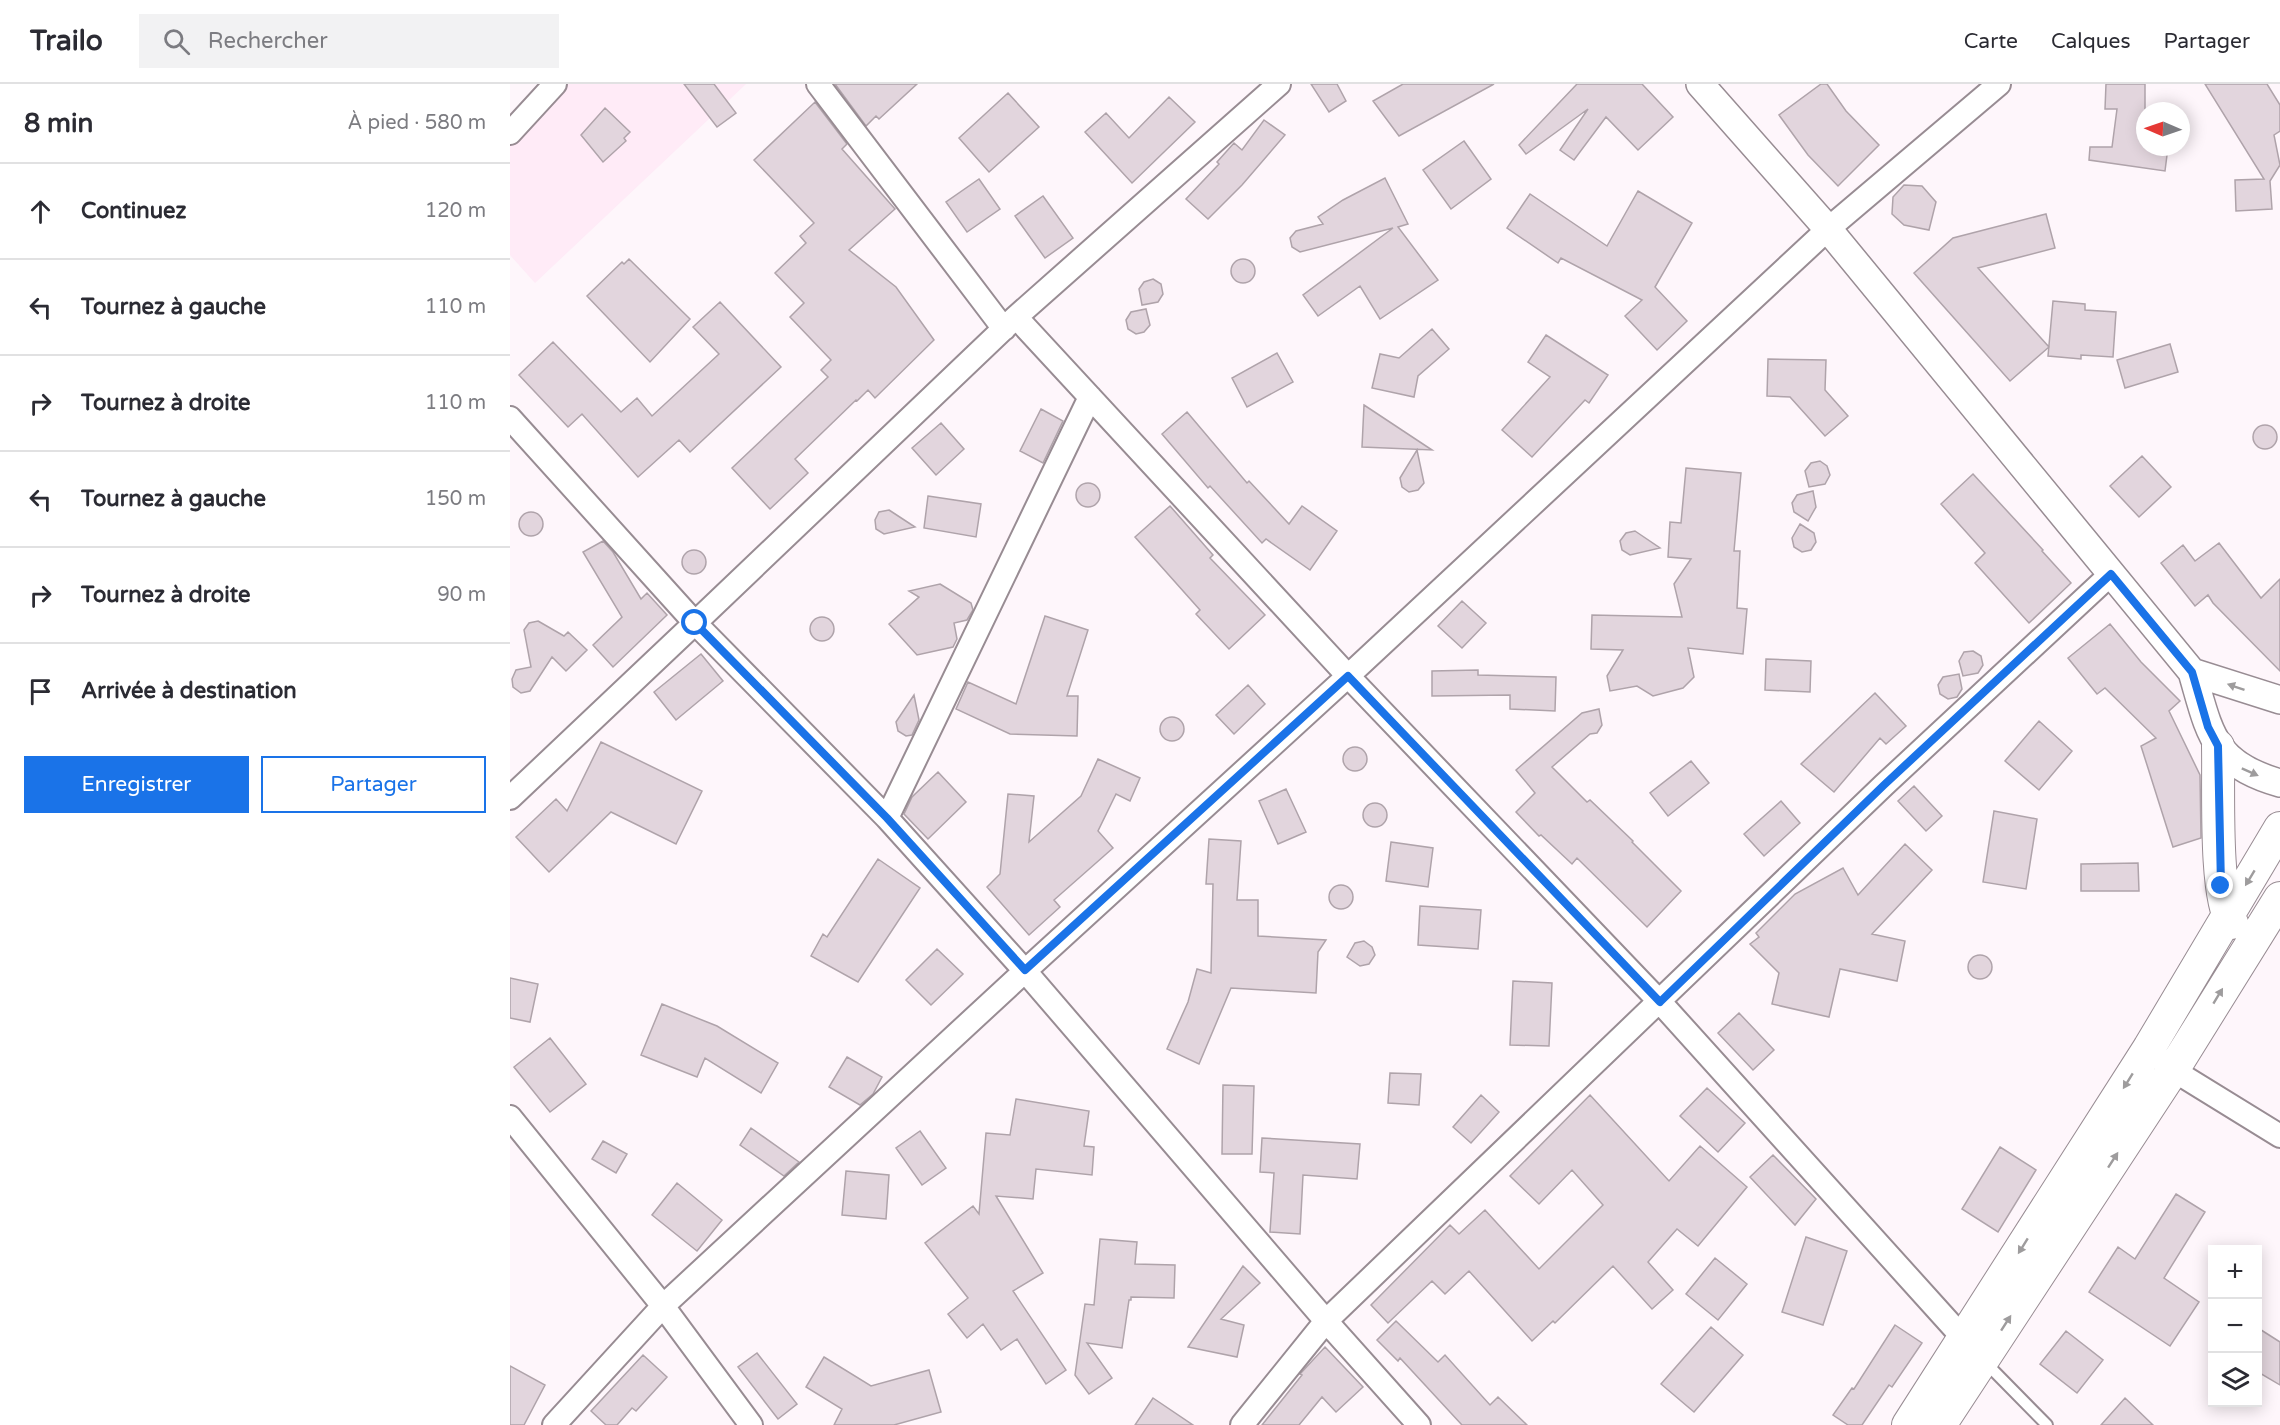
<!DOCTYPE html>
<html lang="fr">
<head>
<meta charset="utf-8">
<style>
  :root { --surface:#fff; --page:#f2f2f3; --text:#2b2b33; --muted:#7c7c81; --line:#e1e1e2; --accent:#1a73e8 }
  body { margin:0; font-family:"Varela Round",sans-serif; background:var(--page); color:var(--text) }
  .controls { position:absolute; right:18px; bottom:18px; display:grid; overflow:hidden; border-radius:0px; box-shadow:0 3px 15px #0003 }
  .controls button { width:54px; height:54px; display:grid; place-items:center; padding:0; border:0; border-bottom:2px solid var(--line); background:var(--surface); color:var(--text); font:30px sans-serif }
  .compass { position:absolute; left:1626px; top:18px; width:54px; height:54px; border-radius:50%; background:var(--surface); box-shadow:0 3px 15px #0003; rotate:272deg }
  .stop { position:absolute; width:18px; height:18px; margin:-14px; border:4px solid #1a73e8; border-radius:50%; background:#fff }
  .stop.end { background:#1a73e8; border-color:#fff; box-shadow:0 2px 6px #0008 }
  .list { margin:0; padding:0; list-style:none }
  h2 { display:flex; justify-content:space-between; align-items:center; height:78px; margin:0; padding:0 24px; font-size:26px }
  h2 small { font-size:20px; font-weight:400; color:var(--muted) }
  .list li { display:grid; grid-template-columns:39px 1fr auto; gap:18px; align-items:center; box-sizing:border-box; height:96px; padding:0 24px; border-top:2px solid var(--line) }
  .list b { display:block; font-size:22px; white-space:nowrap }
  .list em { font-size:20px; font-style:normal; color:var(--muted) }
  .actions { display:flex; gap:12px; padding:18px 24px }
  .actions a { flex:1; padding:14px 0; border:2px solid var(--accent); border-radius:0px; text-align:center; font-size:21px; color:var(--accent) }
  .actions .main { background:var(--accent); color:#fff }
  .icon { flex:none; width:33px; height:33px; fill:none; stroke:currentColor; stroke-width:2; stroke-linecap:round; stroke-linejoin:round }
  .map { position:relative; flex:none; width:1770px; height:1341px; overflow:hidden }
  header { display:flex; align-items:center; gap:36px; box-sizing:border-box; height:84px; padding:0 30px; background:var(--surface); border-bottom:2px solid var(--line) }
  header strong { font-size:28px }
  nav { display:flex; gap:33px; margin-inline-start:auto; font-size:21px }
  .search { width:420px; height:54px; background:var(--page); display:flex; align-items:center; gap:15px; box-sizing:border-box; padding:0 21px; border-radius:0px; color:var(--muted); font-size:22px }
  main { display:flex }
  aside { flex:1; background:var(--surface) }
  .map>svg:first-child { display:block }
  .built { fill:#ffebf7 }
  .building { fill:#e2d5dd; stroke:#afa3aa; stroke-width:1.5 }
  .lines { fill:none; stroke-linecap:round; stroke-linejoin:round }
  .service-casing { stroke:#988c93; stroke-width:14 }
  .minor-casing { stroke:#988c93; stroke-width:26 }
  .tertiary-casing { stroke:#988c93; stroke-width:30 }
  .secondary-casing { stroke:#988c93; stroke-width:34 }
  .service { stroke:#fff; stroke-width:10 }
  .minor { stroke:#fff; stroke-width:22 }
  .tertiary { stroke:#fff; stroke-width:27 }
  .secondary { stroke:#fff; stroke-width:32 }
  .oneway { fill:#9e9c9d }
  .route { stroke:#1a73e8; stroke-width:8 }
</style>
</head>
<body>
<header>
<strong>Trailo</strong>
<div class="search"><svg class="icon" aria-label="search" viewBox="0 0 24 24"><circle cx="10" cy="10" r="6"/><path d="M15 15l6 6"/></svg>Rechercher</div>
<nav><a>Carte</a><a>Calques</a><a>Partager</a></nav>
</header>
<main>
<aside>
<h2>8 min<small>À pied · 580 m</small></h2>
<ul class="list">
<li><svg class="icon" aria-label="ahead" viewBox="0 0 24 24"><path d="M12 20V5M6 11l6-6 6 6"/></svg><div><b>Continuez</b></div><em>120 m</em></li>
<li><svg class="icon" aria-label="left" viewBox="0 0 24 24"><path d="M17 20v-9H6M10 6l-5 5 5 5"/></svg><div><b>Tournez à gauche</b></div><em>110 m</em></li>
<li><svg class="icon" aria-label="right" viewBox="0 0 24 24"><path d="M7 20v-9h11M14 6l5 5-5 5"/></svg><div><b>Tournez à droite</b></div><em>110 m</em></li>
<li><svg class="icon" aria-label="left" viewBox="0 0 24 24"><path d="M17 20v-9H6M10 6l-5 5 5 5"/></svg><div><b>Tournez à gauche</b></div><em>150 m</em></li>
<li><svg class="icon" aria-label="right" viewBox="0 0 24 24"><path d="M7 20v-9h11M14 6l5 5-5 5"/></svg><div><b>Tournez à droite</b></div><em>90 m</em></li>
<li><svg class="icon" aria-label="arrive" viewBox="0 0 24 24"><path d="M6 21V4h12l-3 4 3 4H6"/></svg><div><b>Arrivée à destination</b></div></li>
</ul>
<div class="actions"><a class="main">Enregistrer</a><a>Partager</a></div>
</aside>
<div class="map">
<svg width="1770" height="1341" viewBox="0 0 1770 1341">
  <rect width="100%" height="100%" fill="#fef6fb"/>
  <path class="built" d="M40,0h196l-211,199 -25,-28v-130z"/>
  <path class="building" d="M174,0h30l22,29 -19,14z
    M325,0h82l-38,35 -3,-3 -10,10z
    M801,0h26l9,17 -17,11z
    M893,0h91l-95,52 -26,-35z
    M1067,0h65l31,33 -35,33 -32,-33 -32,43 -14,-10 28,-41 -62,45 -7,-9z
    M1311,0h6l19,27 33,34 -41,41 -30,-31 -29,-40z
    M1596,0h39v63h23l-3,24 -76,-11 1,-13h22l5,-38h-12z
    M1695,0h62l13,21v26l-6,4 6,30 -10,16 2,28 -36,2 -1,-31 29,-1z
    M498,9l31,34 -50,45 -30,-34z
    M659,13l26,25 -63,61 -47,-51 21,-19 23,25z
    M305,18l32,42 -5,5 53,60 -46,41 47,37 38,53 -59,58 -7,-8 -11,11 -1,-1 -61,59 13,14 -38,36 -38,-41 96,-91 -7,-7 10,-10 -41,-43 14,-14 -29,-30 31,-30 -6,-7 14,-13 -60,-63z
    M95,24l25,24 -6,6 2,3 -23,21 -22,-27z
    M754,36l21,15 -43,50 -34,34 -22,-20 33,-35 -2,-2 17,-19 8,7z
    M954,57l27,38 -40,30 -28,-39z
    M875,94l23,46 -10,3 40,53 -58,39 -20,-33 -42,30 -15,-21 90,-67 -93,24 -8,-5 -2,-9 6,-7 27,-7 -5,-7 25,-17z
    M469,95l21,30 -33,23 -21,-30z
    M1394,101l18,1 14,16 -7,28 -25,-5 -12,-11 1,-17z
    M1128,107l54,32 -37,64 32,34 -30,29 -32,-34 17,-16 -81,-42 -3,5 -51,-35 23,-34 77,52z
    M533,112l30,42 -28,20 -30,-42z
    M1536,130l9,34 -77,20 71,79 -39,34 -96,-108 39,-35z
    M119,175l61,60 -40,43 -63,-66 35,-34 2,2z
    M721 187a12 12 0 1 1 24 0a12 12 0 1 1-24 0Z
    M643,195l8,5 2,10 -5,8 -16,3 -3,-16 5,-7z
    M1543,217l32,3v6l31,2 -3,45 -32,-2v4l-33,-3z
    M210,218l61,65 -91,85 -11,-12 -41,37 -56,-63 -14,13 -49,-52 34,-33 68,70 16,-14 15,18 67,-62 -26,-27z
    M636,225l4,16 -6,7 -8,2 -8,-5 -2,-9 5,-8z
    M922,245l17,20 -31,27 -4,21 -42,-9 8,-34 19,4z
    M1036,251l62,40 -19,28 -4,-3 -53,57 -30,-27 48,-53 -22,-15z
    M1660,260l8,28 -53,16 -8,-28z
    M767,269l16,29 -46,25 -15,-29z
    M1258,275l58,1 -1,30 23,26 -23,20 -35,-39 -23,-1z
    M854,321l68,45 -70,-3z
    M531,325l22,12 -20,42 -23,-12z
    M677,328l60,71 2,-2 40,43 13,-18 35,25 -27,39 -44,-31 -4,4 -52,-57 -2,2 -46,-54z
    M431,339l23,26 -28,26 -24,-27z
    M1743 353a12 12 0 1 1 24 0a12 12 0 1 1-24 0Z
    M907,366l7,33 -6,7 -9,2 -7,-5 -2,-9z
    M1632,372l29,31 -32,30 -29,-31z
    M1310,377l7,5 3,9 -5,9 -16,3 -4,-16 6,-8z
    M1176,384l55,5 -7,78h6l-3,57 10,1 -4,45 -55,-6 6,29 -11,11 -30,8 -16,-10 -27,5 -3,-15 16,-26 -32,-1 1,-34 90,2 -8,-33 17,-25 -23,-2 2,-35 11,1z
    M1463,390l70,76 -1,1 29,32 -42,40 -54,-60 10,-10 -44,-49z
    M566 411a12 12 0 1 1 24 0a12 12 0 1 1-24 0Z
    M1303,407l3,16 -8,14 -14,-9 -2,-9 5,-8z
    M418,412l53,8 -5,33 -52,-9z
    M660,422l43,49 -3,3 55,57 -36,34 -33,-35 4,-4 -65,-73z
    M379,426l26,17 -31,7 -8,-5 -1,-9 4,-8z
    M9 440a12 12 0 1 1 24 0a12 12 0 1 1-24 0Z
    M1290,440l14,9 2,9 -5,8 -9,2 -8,-5 -2,-9z
    M1125,447l25,17 -30,7 -8,-5 -2,-9 6,-8z
    M93,457l10,11 28,47 6,-6 20,22 -54,52 -20,-22 29,-28 -39,-65z
    M1709,459l42,55 19,-19v92l-67,-68 -5,-8 -13,11 -34,-43 22,-18 12,16z
    M172 478a12 12 0 1 1 24 0a12 12 0 1 1-24 0Z
    M430,500l31,19 2,7 -6,10 -13,3 3,16 -4,8 -36,8 -28,-31 30,-27 -10,-6z
    M952,517l24,22 -24,25 -24,-22z
    M535,532l43,14 -21,66h11l-1,40 -67,-2 -54,-25 12,-27 48,22z
    M300 545a12 12 0 1 1 24 0a12 12 0 1 1-24 0Z
    M28,537l26,15 4,-4 19,18 -21,21 -14,-14 -22,34 -9,2 -8,-6 -1,-8 4,-9 15,-3 -7,-37 5,-7z
    M1600,540l31,38 39,39 -11,10 31,64 1,63 -28,9 -32,-101 15,-8 -51,-50 -8,6 -29,-36z
    M1463,567l8,5 2,9 -5,8 -15,3 -4,-15 5,-9z
    M191,570l22,27 -47,39 -22,-28z
    M1256,575l45,2 -1,31 -45,-2z
    M968,586v5l78,2 -1,34 -45,-2v-14l-78,1v-25z
    M1449,590l3,15 -5,8 -9,2 -8,-5 -2,-9 5,-8z
    M738,601l17,19 -31,30 -18,-19z
    M1365,609l31,33 -20,18 -6,-6 -46,54 -33,-28z
    M404,611l5,25 -7,15 -6,1 -8,-5 -2,-9z
    M1089,625l3,16 -5,8 -7,1 -38,33 35,35 3,-2 43,41 -1,1 49,49 -34,36 -70,-69 -5,6 -31,-29 -2,1 -23,-24 19,-19 -19,-23 66,-57z
    M650 645a12 12 0 1 1 24 0a12 12 0 1 1-24 0Z
    M1529,637l33,30 -33,39 -34,-29z
    M91,658l101,49 -26,53 -65,-32 -62,60 -33,-35 40,-38 11,12z
    M833 675a12 12 0 1 1 24 0a12 12 0 1 1-24 0Z
    M588,675l42,19 -10,23 -14,-7 -18,37 15,17 -59,52 6,7 -31,28 -42,-48 13,-13 8,-80 26,2 -5,46 52,-46z
    M1181,677l18,22 -41,33 -18,-23z
    M428,688l28,30 -38,37 -24,-25 8,-17z
    M1404,702l28,30 -16,15 -28,-30z
    M776,705l20,43 -28,12 -19,-43z
    M1271,717l19,22 -36,33 -20,-22z
    M853 731a12 12 0 1 1 24 0a12 12 0 1 1-24 0Z
    M1484,727l43,8 -11,70 -43,-7z
    M699,755l32,2 -4,59h21v36l68,4 -8,12 -2,41 -85,-5 -32,76 -32,-15 21,-47 9,-33 14,4 2,-89h-7z
    M881,758l42,6 -5,39 -42,-6z
    M1395,760l27,26 -60,64 33,7 -8,40 -57,-12 -11,48 -57,-13 7,-31 -29,-29 9,-7 -3,-4 39,-39 48,-26 15,27z
    M368,775l42,29 -62,94 -47,-26 12,-22 4,3z
    M1628,779l1,28h-58v-27z
    M819 813a12 12 0 1 1 24 0a12 12 0 1 1-24 0Z
    M910,822l61,4 -3,39 -60,-4z
    M854,857l8,6 3,8 -6,9 -9,2 -13,-9 8,-14z
    M427,865l26,25 -32,31 -25,-25z
    M1458 883a12 12 0 1 1 24 0a12 12 0 1 1-24 0Z
    M0,894l28,6 -8,38 -20,-4z
    M1003,897l39,2 -3,63 -39,-1z
    M152,920l55,22 61,37 -17,30 -56,-35 -8,19 -56,-22z
    M1229,929l35,37 -21,20 -35,-37z
    M40,954l36,46 -36,28 -36,-45z
    M337,973l35,20 -9,17 -13,11 -31,-18z
    M880,989l31,1 -2,31 -31,-2z
    M713,1001l31,1 -2,68h-30z
    M1197,1004l38,35 -27,29 -38,-36z
    M971,1011l18,17 -28,31 -18,-16z
    M1080,1011l79,86 31,-35 47,41 -49,59 -21,-17 -29,33 25,28 -21,19 -39,-43 -58,57 -2,-2 -21,20 -63,-70 -24,23 -13,-13 -44,42 -17,-18 79,-80 9,9 26,-24 54,59 64,-64 -31,-35 -33,34 -29,-28z
    M506,1015l73,12 -5,35 10,1 -2,28 -56,-6 -3,30 -37,-3 47,77 -30,18 53,79 -20,14 -29,-45 -16,11 -18,-26 -16,14 -19,-24 20,-16 -43,-55 48,-37 6,8 7,-81 24,2z
    M241,1044l48,34 -15,14 -44,-31z
    M410,1047l26,37 -24,17 -26,-37z
    M752,1054l98,6 -3,35 -54,-4 -3,59 -30,-2 4,-59 -14,-1z
    M93,1057l24,13 -11,19 -24,-14z
    M1490,1063l36,23 -38,62 -36,-23z
    M1263,1071l43,44 -21,26 -45,-48z
    M336,1087l43,4 -3,44 -44,-4z
    M167,1099l45,37 -25,31 -45,-36z
    M1666,1110l29,18 -41,66 35,24 -29,44 -81,-54 29,-45 17,12z
    M1296,1153l41,14 -24,74 -41,-13z
    M590,1155l37,3 -2,22 40,1 -1,33 -43,-1v3h-2l-7,48 -35,-5 25,35 -23,16 -14,-19 10,-71 9,1z
    M1205,1174l32,26 -29,36 -32,-26z
    M733,1182l17,17 -39,36 23,6 -7,32 -49,-10z
    M886,1237l42,41 7,-7 45,50 8,-8 29,28h-65l-62,-67 -2,3 -21,-21z
    M1385,1241l27,18 -30,44 -3,-2 -27,40h-14l-15,-10 19,-27 2,1z
    M1201,1243l32,28 -49,57 -33,-28z
    M1748,1244l22,14v43l-22,-13z
    M1556,1247l37,29 -26,33 -37,-29z
    M815,1263l38,40 -27,25 -14,-15 -23,28h-37l40,-50 -2,-1z
    M247,1269l40,51 -19,15 -40,-52z
    M133,1271l24,22 -31,34 -4,-3 -15,17h-11l-15,-14z
    M314,1273l47,29 58,-16 12,42 -47,13h-60l8,-16 -36,-22z
    M0,1282l35,19 -21,40h-14z
    M643,1314l40,27h-58z
    M1615,1314l28,27h-52z"/>
  <g class="lines">
    <defs>
      <path id="service" d="M1474,1277l63,64"/>
      <path id="minor" d="M308,0l186,245
        M0,49l45,-49
        M506,233l332,359 312,326 304,337
        M580,313l-203,421 138,153 301,350 93,104
        M0,334l185,205 321,-306 263,-233
        M0,714l185,-175 192,195
        M1651,975l12,11 107,66
        M0,1033l153,189 88,119
        M44,1341l109,-119 362,-335 323,-295 480,-447 171,-145
        M732,1341l84,-104 558,-536 227,-211"/>
      <path id="tertiary" d="M1190,0l128,145 364,443c18,61 20,92 88,111
        M1682,588l88,28"/>
      <path id="secondary" d="M1708,662c1,38 -4,150 14,177
        M1398,1341l241,-377 131,-220
        M1430,1341l233,-355 107,-172"/>
    </defs>
    <use href="#service" class="service-casing"/>
    <use href="#minor" class="minor-casing"/>
    <use href="#tertiary" class="tertiary-casing"/>
    <use href="#secondary" class="secondary-casing"/>
    <use href="#service" class="service"/>
    <use href="#minor" class="minor"/>
    <use href="#tertiary" class="tertiary"/>
    <use href="#secondary" class="secondary"/>
  </g>
  <defs><path id="oneway-solid" d="M-6-.8H1V-3.2L6.5 0L1 3.2V.8H-6Z" transform="scale(1.5)"/></defs>
  <g class="oneway">
    <use href="#oneway-solid" transform="translate(1726 603) rotate(-161)"/>
    <use href="#oneway-solid" transform="translate(1740 688) rotate(24)"/>
    <use href="#oneway-solid" transform="translate(1740 794) rotate(121)"/>
    <use href="#oneway-solid" transform="translate(1708 912) rotate(-59)"/>
    <use href="#oneway-solid" transform="translate(1618 997) rotate(122)"/>
    <use href="#oneway-solid" transform="translate(1603 1076) rotate(-57)"/>
    <use href="#oneway-solid" transform="translate(1513 1162) rotate(122)"/>
    <use href="#oneway-solid" transform="translate(1496 1239) rotate(-57)"/>
  </g>
  <g class="lines">
    <path class="route" d="M185,539l192,195 138,152 323,-294 312,326 224,-217 227,-211 81,98 16,55 10,19 3,140"/>
  </g>
</svg>
<div class="controls">
<button>+</button>
<button>−</button>
<button><svg class="icon" aria-label="layers" viewBox="0 0 24 24"><path d="M12 4l9 5-9 5-9-5zM3 14l9 5 9-5"/></svg></button>
</div>
<svg class="compass" viewBox="-18 -18 36 36"><path d="M0-13l5 13h-10z" fill="#e53935"/><path d="M0 13l5-13h-10z" fill="#7c7c81"/></svg>
<div class="stop" style="left:185px;top:539px"></div>
<div class="stop end" style="left:1711px;top:802px"></div>
</div>
</main>
</body>
</html>
